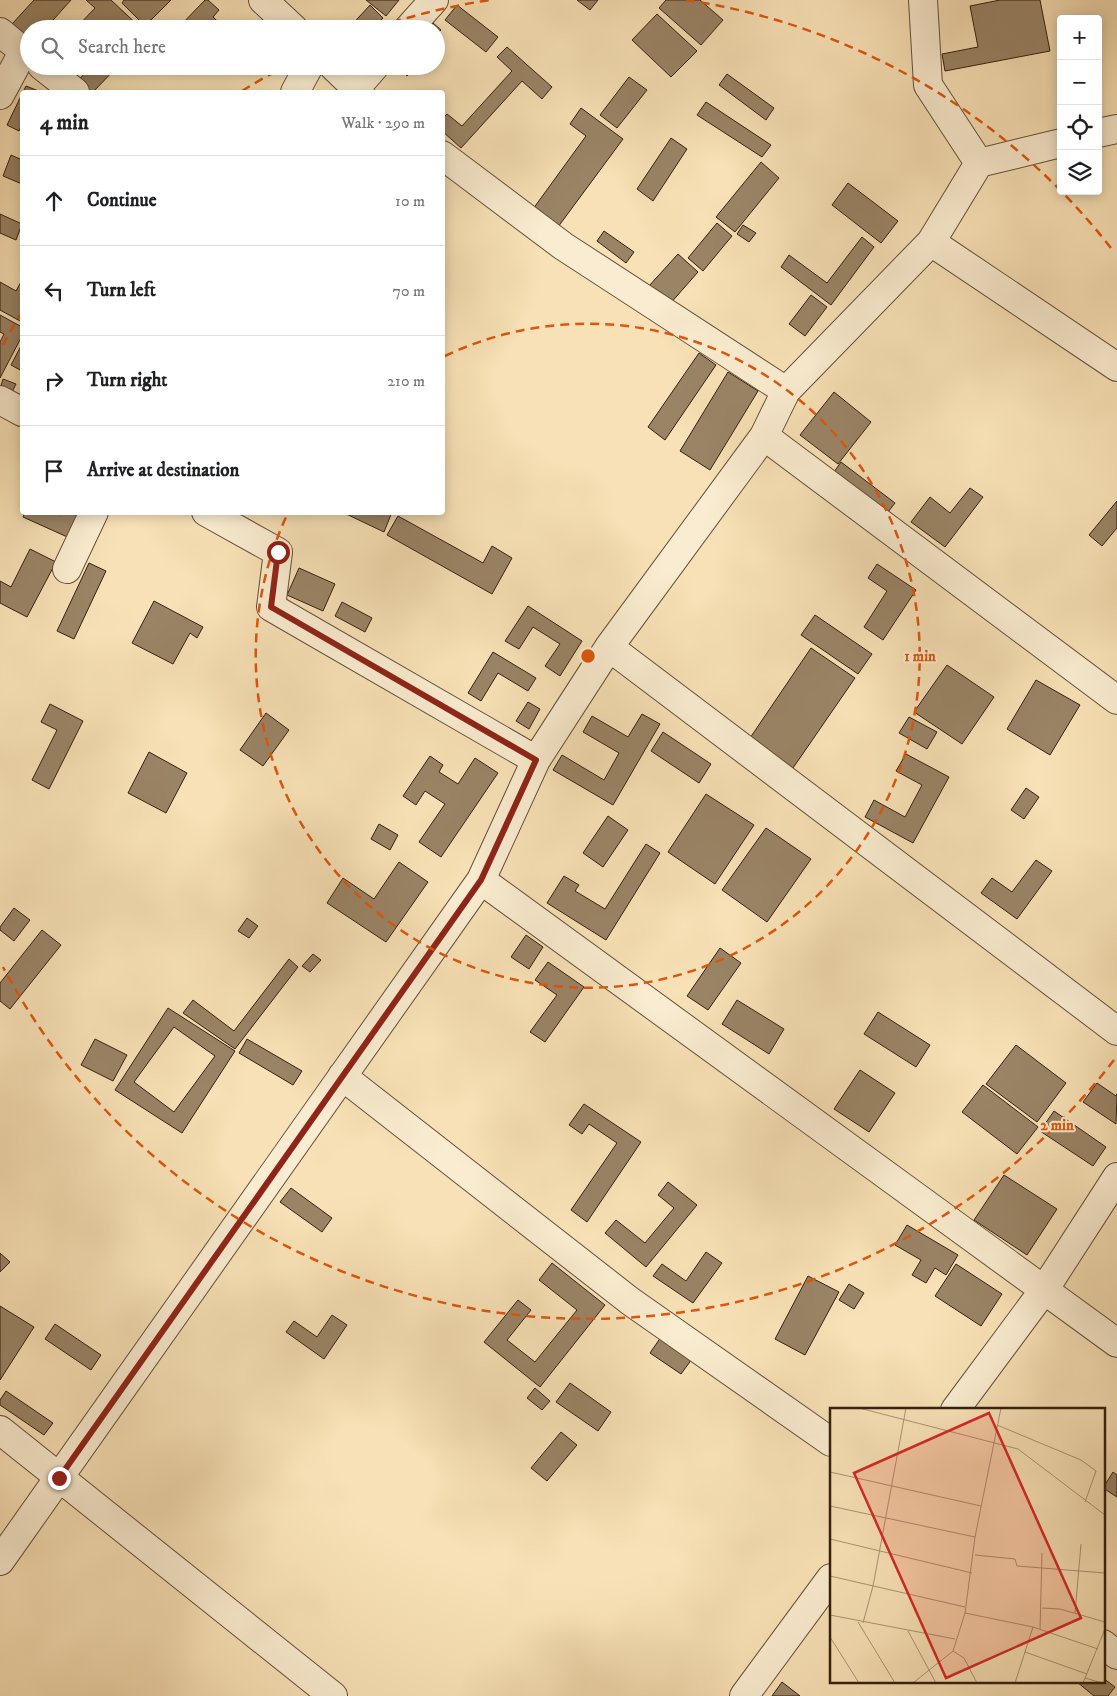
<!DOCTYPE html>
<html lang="en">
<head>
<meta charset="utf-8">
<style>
  :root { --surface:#fff; --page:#f6f6f6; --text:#202124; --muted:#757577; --line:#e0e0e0 }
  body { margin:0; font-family:"IM FELL DW Pica",serif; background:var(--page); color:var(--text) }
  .controls { position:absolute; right:15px; top:15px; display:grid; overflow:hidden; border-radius:5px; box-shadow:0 2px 12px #0003 }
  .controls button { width:45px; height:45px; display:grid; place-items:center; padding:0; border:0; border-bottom:1px solid var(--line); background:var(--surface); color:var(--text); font:25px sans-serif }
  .stop { position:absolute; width:15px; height:15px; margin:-11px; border:4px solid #8f2418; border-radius:50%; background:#fff }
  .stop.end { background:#8f2418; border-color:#fff; box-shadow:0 1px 5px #0008 }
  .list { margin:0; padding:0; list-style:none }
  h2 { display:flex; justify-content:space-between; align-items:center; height:65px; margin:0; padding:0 20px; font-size:21px }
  h2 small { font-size:16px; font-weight:400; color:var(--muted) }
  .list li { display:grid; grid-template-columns:32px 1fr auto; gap:15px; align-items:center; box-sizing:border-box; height:90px; padding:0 20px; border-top:1px solid var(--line) }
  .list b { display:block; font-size:19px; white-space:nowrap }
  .list em { font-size:16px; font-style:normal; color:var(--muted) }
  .icon { flex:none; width:28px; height:28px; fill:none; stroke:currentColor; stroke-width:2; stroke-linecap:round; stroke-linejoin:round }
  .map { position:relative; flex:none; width:1117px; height:1696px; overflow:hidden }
  .search { position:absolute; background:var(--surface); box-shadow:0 2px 12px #0003; left:20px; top:20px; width:425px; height:55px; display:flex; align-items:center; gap:12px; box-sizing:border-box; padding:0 18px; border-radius:28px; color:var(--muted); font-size:19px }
  .panel { position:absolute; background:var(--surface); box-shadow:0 2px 12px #0003; left:20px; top:90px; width:425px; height:425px; border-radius:5px }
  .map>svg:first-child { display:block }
  .building { fill:#9a8466; stroke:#342010; fill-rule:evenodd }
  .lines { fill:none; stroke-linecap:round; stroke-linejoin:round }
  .minor-casing { stroke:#65503a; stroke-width:30 }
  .minor { stroke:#faecd0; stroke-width:28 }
  .route { stroke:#8f2418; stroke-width:6 }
  .ring { fill:none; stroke:#df560c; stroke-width:2.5; stroke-dasharray:9 6 }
  .inset-road { fill:none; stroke:#aa9474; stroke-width:1 }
  .view { fill:#d62828; fill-opacity:0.15; stroke:#d62828; stroke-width:2.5 }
  .inset-edge { fill:none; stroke:#342010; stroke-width:2.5 }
  .centre { fill:#df560c; stroke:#faecd0; stroke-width:2.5 }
  .ring-label { font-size:15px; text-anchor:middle; font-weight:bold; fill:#df560c; stroke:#faecd0; stroke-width:4; stroke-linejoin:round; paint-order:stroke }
</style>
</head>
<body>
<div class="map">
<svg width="1117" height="1696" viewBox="0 0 1117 1696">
  <rect width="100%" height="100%" fill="#f8e1b6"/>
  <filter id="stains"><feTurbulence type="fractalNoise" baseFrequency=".004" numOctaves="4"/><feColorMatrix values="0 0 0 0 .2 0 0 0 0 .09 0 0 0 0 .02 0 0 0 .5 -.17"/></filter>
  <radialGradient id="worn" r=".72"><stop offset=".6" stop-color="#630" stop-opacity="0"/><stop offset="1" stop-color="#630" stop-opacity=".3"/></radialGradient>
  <path class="building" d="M34,0h37l-26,29h-16v10l-17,-15z
    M86,0h25l31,29h-25l-9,-9 -9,9h-24l20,-21z
    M124,0h47l-26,26 -23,-23z
    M205,0h3l11,10 -6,7 13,12h-49z
    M366,0h33l-13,16z
    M577,0h21l-8,10z
    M666,0h34l23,20 -22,25 -42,-37z
    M1000,0h40l10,51 -105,20 -3,-17 36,-7 -8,-41z
    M370,5l13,13 -10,11h-25z
    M457,5l41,32 -12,15 -41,-32z
    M657,14l40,37 -26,26 -39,-37z
    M157,21l8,8h-15z
    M337,21l9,8h-16z
    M433,23l8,7 -5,5v-6h-8z
    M507,47l45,40 -10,12 -20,-18 -61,67 -19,-17v-12l5,-5 15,12 50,-55 -15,-14z
    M91,66h27l-25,26h-3l-12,-11z
    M398,66h18l-9,10z
    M727,74l47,34 -8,12 -47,-35z
    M629,77l18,13 -30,38 -17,-13z
    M26,86l15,6h-18z
    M22,94v29l-3,8 -12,-6z
    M706,102l65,43 -9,12 -65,-42z
    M581,108l42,31 -65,88 -25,-18 53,-73 -16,-12z
    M671,138l16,11 -34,52 -16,-12z
    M11,155l11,5v24l-19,-8z
    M761,162l18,16 -44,54 -19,-15z
    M848,183l50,38 -17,22 -49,-38z
    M0,214l22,10 -6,16 -16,-7z
    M717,223l15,13 -29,35 -15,-13z
    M743,225l13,8 -7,9 -12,-8z
    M604,231l30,21 -8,11 -29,-22z
    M862,237l12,10 -43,58 -50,-38 8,-12 38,28z
    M678,254l20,18 -29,33 -21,-18z
    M22,280v42l-22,-12v-28l16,9z
    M811,295l16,12 -22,29 -16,-12z
    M0,315l22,12v9l-22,42v-36l4,-8 -4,-2z
    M22,344v27l-11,-6z
    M699,353l17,12 -51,75 -17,-13z
    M728,372l30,19 -48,79 -30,-19z
    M3,379l13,5 -5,10 -11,-5z
    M834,392l37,30 -33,42 -38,-29z
    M841,462l54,41 -13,17 -53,-41z
    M970,488l13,9 -38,50 -34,-25 19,-25 20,16z
    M1117,501v27l-15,18 -13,-11z
    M25,512h31l5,3 2,-3h24l-13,28 -51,-23z
    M342,512h50l-8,20z
    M398,516l85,47 9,-17 20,12 -20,36 -105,-59z
    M30,549l26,13 -29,55 -27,-14v-22l11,6z
    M89,563l17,8 -32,68 -17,-8z
    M877,564l39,26 -33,50 -19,-13 23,-36 -19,-13z
    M299,568l36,16 -12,27 -36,-16z
    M154,601l49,26 -6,11 -7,-5 -17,31 -41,-21z
    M342,602l30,16 -7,14 -30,-16z
    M528,606l54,35 -22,35 -15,-10 15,-22 -27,-17 -14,22 -14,-8z
    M815,615l57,39 -14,20 -57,-39z
    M811,648l44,30 -62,90 -43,-30z
    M493,652l43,26 -8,13 -30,-18 -17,28 -13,-8z
    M947,665l47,32 -32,47 -48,-32z
    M1036,680l44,25 -30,50 -43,-26z
    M528,702l12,7 -11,20 -13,-8z
    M50,704l33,17 -34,68 -17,-9 25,-50 -16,-8z
    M266,713l23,17 -26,36 -23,-16z
    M642,714l18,10 -47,81 -60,-35 9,-15 42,25 15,-27 -36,-21 9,-16 36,21z
    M909,717l28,15 -10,17 -28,-16z
    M663,732l48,32 -12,19 -48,-32z
    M149,752l38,21 -21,40 -38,-20z
    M906,754l43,23 -36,66 -48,-26 9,-17 31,17 17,-32 -26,-14z
    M430,756l13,9 -4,7 19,12 17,-26 23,15 -57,84 -22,-15 26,-38 -20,-13 -9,14 -13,-9z
    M1026,788l13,9 -15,22 -13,-9z
    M706,794l48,31 -39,59 -47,-32z
    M608,816l20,14 -25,37 -20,-14z
    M379,824l19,11 -8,15 -19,-11z
    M766,828l45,31 -44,63 -45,-32z
    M646,844l14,9 -54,87 -59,-37 17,-27 15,9 -4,6 30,18z
    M1036,860l16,11 -35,48 -36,-26 11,-15 20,14z
    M399,862l29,20 -42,60 -59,-39 16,-25 31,21z
    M14,908l16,12 -16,21 -14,-11v-3z
    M247,918l11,8 -9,12 -11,-7z
    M42,930l19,15 -51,64 -10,-8v-18z
    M526,935l17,12 -14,22 -18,-12z
    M720,948l21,15 -33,47 -21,-14z
    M313,954l8,6 -11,12 -8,-6z
    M289,959l9,8 -63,82 -52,-36 10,-13 41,31z
    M548,962l36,25 -39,55 -15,-10 27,-37 -22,-15z
    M737,1000l47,29 -15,25 -47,-30z
    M168,1008l67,43 -53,82 -67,-43zM174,1027l41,29 -41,56 -40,-30z
    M878,1012l52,33 -14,22 -52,-33z
    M95,1039l32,16 -14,26 -32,-16z
    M247,1039l55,32 -9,14 -54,-32z
    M1016,1045l50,38 -29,39 -51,-38z
    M860,1070l35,23 -26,39 -35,-23z
    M1097,1083l19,13 1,-2 -1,30 -33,-22z
    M983,1085l55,42 -21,27 -55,-42z
    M584,1104l57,38 -54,80 -16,-12 46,-67 -28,-19 -7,10 -13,-9z
    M1054,1111l52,36 -13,19 -53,-35z
    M1004,1175l53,34 -30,46 -53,-35z
    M668,1182l29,23 -51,62 -41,-34 11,-13 29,23 29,-35 -16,-13z
    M291,1188l41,30 -10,14 -42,-30z
    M907,1225l51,30 -12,20 -11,-7 -9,15 -14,-8 9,-15 -26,-15z
    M706,1252l16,11 -29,40 -40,-27 9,-12 24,17z
    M0,1253l10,9 -10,10z
    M552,1263l53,42 -65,82 -56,-45 34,-42 13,10 -24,30 28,22 42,-52 -38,-30z
    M956,1264l46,30 -21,32 -46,-30z
    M808,1276l31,16 -34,63 -30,-16z
    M849,1284l15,9 -10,16 -15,-9z
    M0,1306l34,21 -34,53z
    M332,1315l15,10 -23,34 -38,-27 8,-11 23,16z
    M55,1324l46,31 -10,15 -46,-31z
    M661,1337l31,22 -11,15 -31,-21z
    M570,1383l41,29 -13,19 -42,-29z
    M535,1388l15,13 -8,9 -15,-12z
    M6,1391l47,32 -9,12 -44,-30v-5z
    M561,1432l16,13 -30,36 -16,-13z
    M1113,1472l4,3v22l-14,-9z
    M1103,1678l12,9 -7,9h-14l-17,-14h26z
    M782,1682l18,14h-28z"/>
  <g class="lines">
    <defs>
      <path id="minor" d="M263,0l31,29
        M923,0l5,85 51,78
        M408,29l26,-29
        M0,32l29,24
        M42,66l33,26
        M333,66l27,26
        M355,89l20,-23
        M295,92l14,-26
        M0,95l23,-43
        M1098,133l19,-4
        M442,155l121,91 223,145
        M931,242l186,125
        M0,400l22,12
        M764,436l353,264
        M206,512l72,40 -7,55 265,153
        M67,569l27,-57
        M609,647l508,384
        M481,880l636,463
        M342,1076l288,225 201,141
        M955,1410l89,-120 73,-113
        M0,1430l333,266
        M0,1561l481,-681 55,-120 73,-113 155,-211 22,-45 145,-149 48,-79 82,-20
        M1103,1644l14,11
        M744,1696l87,-118"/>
    </defs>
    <use href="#minor" class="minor-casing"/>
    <use href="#minor" class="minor"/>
  </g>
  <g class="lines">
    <path class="route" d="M59,1478l422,-598 55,-120 -265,-153 7,-55"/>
  </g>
  <g class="ring">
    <path d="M445 356A332 332 0 1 1 288 513"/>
    <path d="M1114 1060A663 663 0 0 1 3 967M3 345A663 663 0 0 1 20 315M242 91A663 663 0 0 1 282 68M378 27A663 663 0 0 1 490 0M686 0A663 663 0 0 1 1114 252"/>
  </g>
  <g transform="translate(830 1408)">
    <rect width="275" height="275" fill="#f8e1b6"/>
    <path class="inset-road" d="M29,0l159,41 87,66M167,17l84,35 15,11 -11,31M0,64l151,34M0,98l145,31M0,131l142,34M145,147l40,4 2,7 88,7M0,168l135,31M212,200l18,1 45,13M135,205l68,14 65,22M245,205l6,-69M0,207l125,24M28,214l37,61M33,215l10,-37 33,-178M210,221l2,-76M78,223l28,52M0,229l29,46M123,243l11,7 13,25M195,244l62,22M255,270l17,5M83,275l40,-32 12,-38 10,-76 26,-129M185,275l18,-56M253,275l22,-54"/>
    <path class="view" d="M159,5l92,205 -135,60 -92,-205z"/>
    <rect width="275" height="275" class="inset-edge"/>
  </g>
  <circle cx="588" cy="656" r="8" class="centre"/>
  <g class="ring-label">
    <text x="920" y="661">1 min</text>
    <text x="1057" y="1130">2 min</text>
  </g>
  <rect width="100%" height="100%" filter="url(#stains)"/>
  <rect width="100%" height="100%" fill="url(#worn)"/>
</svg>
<div class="controls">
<button>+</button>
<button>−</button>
<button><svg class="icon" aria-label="locate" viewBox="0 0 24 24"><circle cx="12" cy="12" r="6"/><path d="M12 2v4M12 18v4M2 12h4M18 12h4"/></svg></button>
<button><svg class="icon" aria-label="layers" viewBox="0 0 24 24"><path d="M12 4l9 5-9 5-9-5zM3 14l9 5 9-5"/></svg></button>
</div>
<div class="stop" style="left:278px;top:552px"></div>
<div class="stop end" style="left:59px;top:1478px"></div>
<div class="search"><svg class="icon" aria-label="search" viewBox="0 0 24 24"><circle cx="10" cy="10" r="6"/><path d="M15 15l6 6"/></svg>Search here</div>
<section class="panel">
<h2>4 min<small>Walk · 290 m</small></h2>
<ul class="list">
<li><svg class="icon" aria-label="ahead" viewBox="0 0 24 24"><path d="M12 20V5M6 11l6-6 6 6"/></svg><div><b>Continue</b></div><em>10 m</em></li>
<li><svg class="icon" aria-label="left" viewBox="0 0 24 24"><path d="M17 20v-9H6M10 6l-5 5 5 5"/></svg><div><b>Turn left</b></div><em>70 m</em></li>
<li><svg class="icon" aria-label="right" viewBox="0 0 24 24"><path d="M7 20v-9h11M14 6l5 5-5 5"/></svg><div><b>Turn right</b></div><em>210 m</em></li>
<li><svg class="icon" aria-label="arrive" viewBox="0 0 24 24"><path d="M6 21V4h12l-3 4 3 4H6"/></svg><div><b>Arrive at destination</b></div></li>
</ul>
</section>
</div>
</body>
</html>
